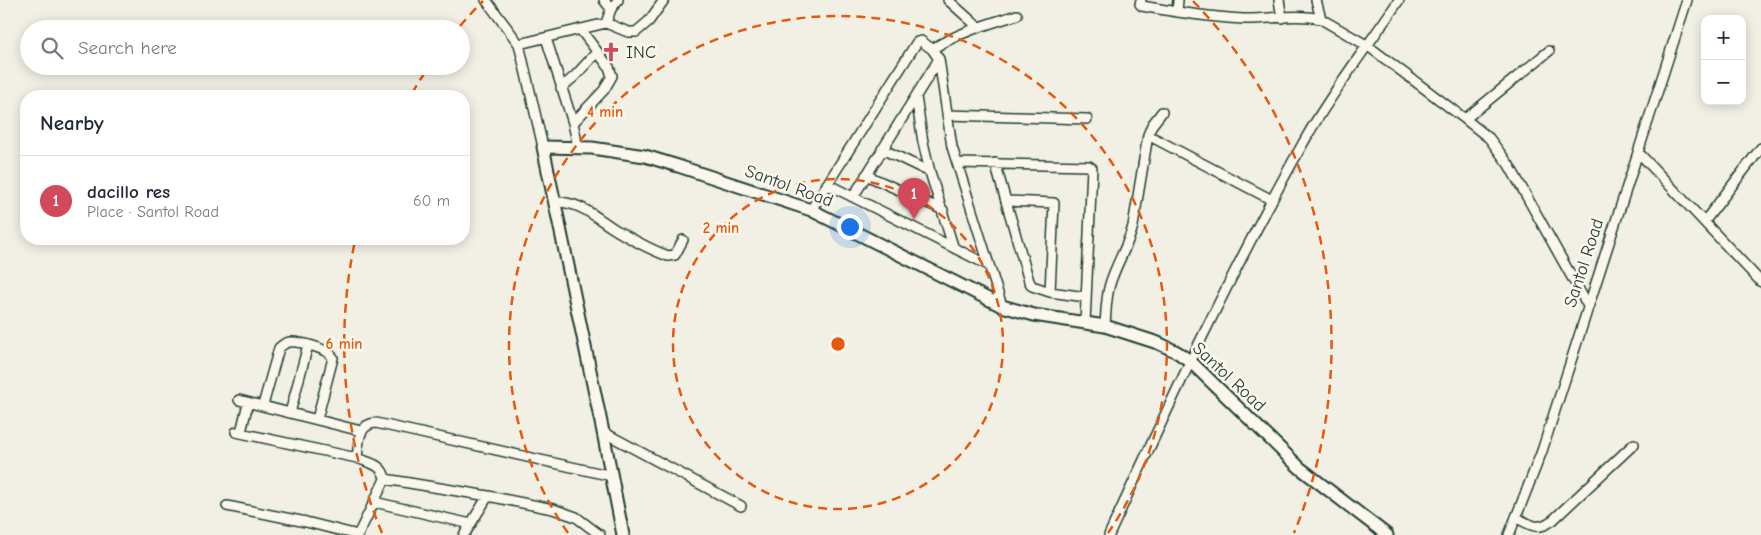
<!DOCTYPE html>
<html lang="en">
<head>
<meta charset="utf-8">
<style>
  :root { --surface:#fff; --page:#f6f6f7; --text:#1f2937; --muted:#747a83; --line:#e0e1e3; --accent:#d1495b }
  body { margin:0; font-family:"Comic Neue",sans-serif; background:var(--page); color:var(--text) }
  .controls { position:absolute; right:15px; top:15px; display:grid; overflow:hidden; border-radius:10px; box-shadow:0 2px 12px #0003 }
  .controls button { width:45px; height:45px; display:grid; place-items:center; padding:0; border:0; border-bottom:1px solid var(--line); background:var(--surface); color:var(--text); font:25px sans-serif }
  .you { position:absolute; left:849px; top:226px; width:18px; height:18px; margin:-12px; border:4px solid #fff; border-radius:50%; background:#1a73e8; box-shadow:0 0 0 8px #1a73e833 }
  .badge { display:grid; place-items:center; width:32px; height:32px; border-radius:50%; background:var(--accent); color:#fff; font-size:16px; font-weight:700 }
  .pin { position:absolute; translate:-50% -41px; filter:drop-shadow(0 1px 2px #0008) }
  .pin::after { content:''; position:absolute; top:26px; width:18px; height:15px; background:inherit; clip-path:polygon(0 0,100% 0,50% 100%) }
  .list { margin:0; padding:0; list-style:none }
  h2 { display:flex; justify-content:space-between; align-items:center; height:65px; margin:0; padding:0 20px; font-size:21px }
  h2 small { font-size:16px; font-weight:400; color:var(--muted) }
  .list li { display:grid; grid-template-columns:32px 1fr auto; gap:15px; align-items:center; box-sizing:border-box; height:90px; padding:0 20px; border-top:1px solid var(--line) }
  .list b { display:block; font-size:19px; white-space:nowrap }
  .list p { margin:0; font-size:16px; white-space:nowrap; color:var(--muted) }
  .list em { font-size:16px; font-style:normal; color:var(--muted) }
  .icon { flex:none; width:28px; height:28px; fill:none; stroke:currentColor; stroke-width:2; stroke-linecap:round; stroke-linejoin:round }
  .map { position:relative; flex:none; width:1761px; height:535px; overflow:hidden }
  .search { position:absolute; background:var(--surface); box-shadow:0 2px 12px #0003; left:20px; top:20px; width:450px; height:55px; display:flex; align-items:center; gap:12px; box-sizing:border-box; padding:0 18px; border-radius:28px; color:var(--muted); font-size:19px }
  .panel { position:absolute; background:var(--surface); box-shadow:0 2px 12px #0003; left:20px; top:90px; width:450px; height:155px; border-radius:20px }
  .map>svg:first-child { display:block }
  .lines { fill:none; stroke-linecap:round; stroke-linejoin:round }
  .street-casing { stroke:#1f3d34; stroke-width:12 }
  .secondary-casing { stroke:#1f3d34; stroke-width:15 }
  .street { stroke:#fbf7ec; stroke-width:9 }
  .secondary { stroke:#fbf7ec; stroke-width:11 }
  .ring { fill:none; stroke:#e8590c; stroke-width:2.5; stroke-dasharray:9 6 }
  .labels { text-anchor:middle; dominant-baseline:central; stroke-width:5; stroke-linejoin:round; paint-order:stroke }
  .poi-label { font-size:18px; fill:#1f3d34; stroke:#fbf7ec; text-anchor:start }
  .street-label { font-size:18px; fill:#1f3d34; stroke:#fbf7ec }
  .centre { fill:#e8590c; stroke:#fbf7ec; stroke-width:2.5 }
  .ring-label { font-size:15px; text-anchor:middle; font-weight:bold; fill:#e8590c; stroke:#fbf7ec; stroke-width:5; stroke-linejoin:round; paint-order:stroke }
</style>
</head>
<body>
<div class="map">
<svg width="1761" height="535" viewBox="0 0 1761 535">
  <rect width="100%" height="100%" fill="#f2f0e5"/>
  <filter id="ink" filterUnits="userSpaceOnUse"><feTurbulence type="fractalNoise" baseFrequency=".02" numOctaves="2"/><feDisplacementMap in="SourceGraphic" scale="10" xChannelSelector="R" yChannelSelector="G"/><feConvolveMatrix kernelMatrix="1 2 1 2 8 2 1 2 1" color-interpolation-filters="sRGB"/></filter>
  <g filter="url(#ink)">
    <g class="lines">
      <defs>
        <path id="street" d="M486,0l33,44 24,103
          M604,0l7,9
          M948,0l30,27
          M1141,0l-1,4 2,2c33,6 67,11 101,13 26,1 52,-6 78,0
          M1279,0l3,18
          M1316,0l5,19 47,27 97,73 24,19 20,27 79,141
          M1177,12l1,-12
          M606,23l5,-14 7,-9
          M546,38l27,85 5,24
          M519,44l87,-21 22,9h8l13,-11 15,-21
          M932,49c26,-16 55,-25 85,-34
          M561,88l14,-12 22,-24
          M916,97l7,45 7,30 23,74
          M947,115l140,4
          M1465,119l84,-68
          M573,123l31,-33 8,-14 -3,-9 -29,-38
          M1148,135l124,65
          M882,149l48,23
          M1638,152l123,130
          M957,163l132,3 3,2 -7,155
          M995,163l34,118 3,5 18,6 36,5
          M866,175l77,35
          M827,184l161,81
          M853,197l86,-138
          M1007,201l47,2 -4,89
          M554,202c26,-1 41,15 62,28 17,10 35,20 52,26l7,-1 8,-15
          M811,210l106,-168 4,-1 11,8 7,10 13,88 50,159
          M1704,222l57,-74
          M1105,326c1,-14 1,-29 5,-42 6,-20 18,-38 23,-58l15,-91 4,-10 10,-13
          M239,400l122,31
          M263,405l16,-57c3,-3 6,-5 10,-6 10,-1 41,7 44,16l-16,61
          M290,413l18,-68
          M236,432l121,26
          M241,432l7,-29
          M603,432l138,74
          M374,502l11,-23
          M227,506l79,16 52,13 16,-33 97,22
          M1517,518c16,8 20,13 36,2l81,-76
          M464,535l24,-39
          M600,535l-24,-18 -23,-8 -65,-13 -103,-17c-2,-15 -16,-16 -28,-21 2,-14 0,-34 19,-35l236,53
          M1109,535c62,-134 124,-268 197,-397 27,-48 62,-92 93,-138
          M1509,535l33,-84 145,-451"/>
        <path id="secondary" d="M623,535l-20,-103 -60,-285 49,1 53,8 33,10 133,44 191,96 32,9 71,11 53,17 19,9 13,9 110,107 87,67"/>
      </defs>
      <use href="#street" class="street-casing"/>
      <use href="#secondary" class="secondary-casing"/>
      <use href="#street" class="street"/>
      <use href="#secondary" class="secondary"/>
    </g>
  </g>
  <g class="ring">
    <circle cx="838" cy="344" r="165"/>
    <path d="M568 533A329 329 0 1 1 1108 533"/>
    <path d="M382 533A494 494 0 0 1 355 241M412 93A494 494 0 0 1 428 68M460 26A494 494 0 0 1 483 1M1193 1A494 494 0 0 1 1294 533"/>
  </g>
  <defs>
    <symbol id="church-bare" viewBox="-9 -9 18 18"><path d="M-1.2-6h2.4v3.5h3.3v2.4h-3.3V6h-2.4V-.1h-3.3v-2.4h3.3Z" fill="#d1495b" stroke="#fbf7ec" stroke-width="2.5" paint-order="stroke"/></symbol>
  </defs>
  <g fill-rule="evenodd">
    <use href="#church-bare" x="597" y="38" width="28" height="28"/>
  </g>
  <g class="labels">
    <g class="poi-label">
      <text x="626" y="52">INC</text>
    </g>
    <g class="street-label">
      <text transform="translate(789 186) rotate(20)">Santol Road</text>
      <text transform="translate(1584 263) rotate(-72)">Santol Road</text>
      <text transform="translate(1229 377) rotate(43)">Santol Road</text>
    </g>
  </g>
  <circle cx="838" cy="344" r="8" class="centre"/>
  <g class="ring-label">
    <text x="605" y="117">4 min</text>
    <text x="721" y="233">2 min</text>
    <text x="344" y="349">6 min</text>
  </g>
</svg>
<div class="controls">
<button>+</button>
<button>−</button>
</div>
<div class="you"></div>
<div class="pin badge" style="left:914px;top:219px">1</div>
<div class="search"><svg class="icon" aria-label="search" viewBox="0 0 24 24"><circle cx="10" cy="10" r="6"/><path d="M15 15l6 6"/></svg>Search here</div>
<section class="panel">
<h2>Nearby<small></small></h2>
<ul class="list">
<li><span class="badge">1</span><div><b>dacillo res</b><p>Place · Santol Road</p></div><em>60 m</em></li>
</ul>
</section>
</div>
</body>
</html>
